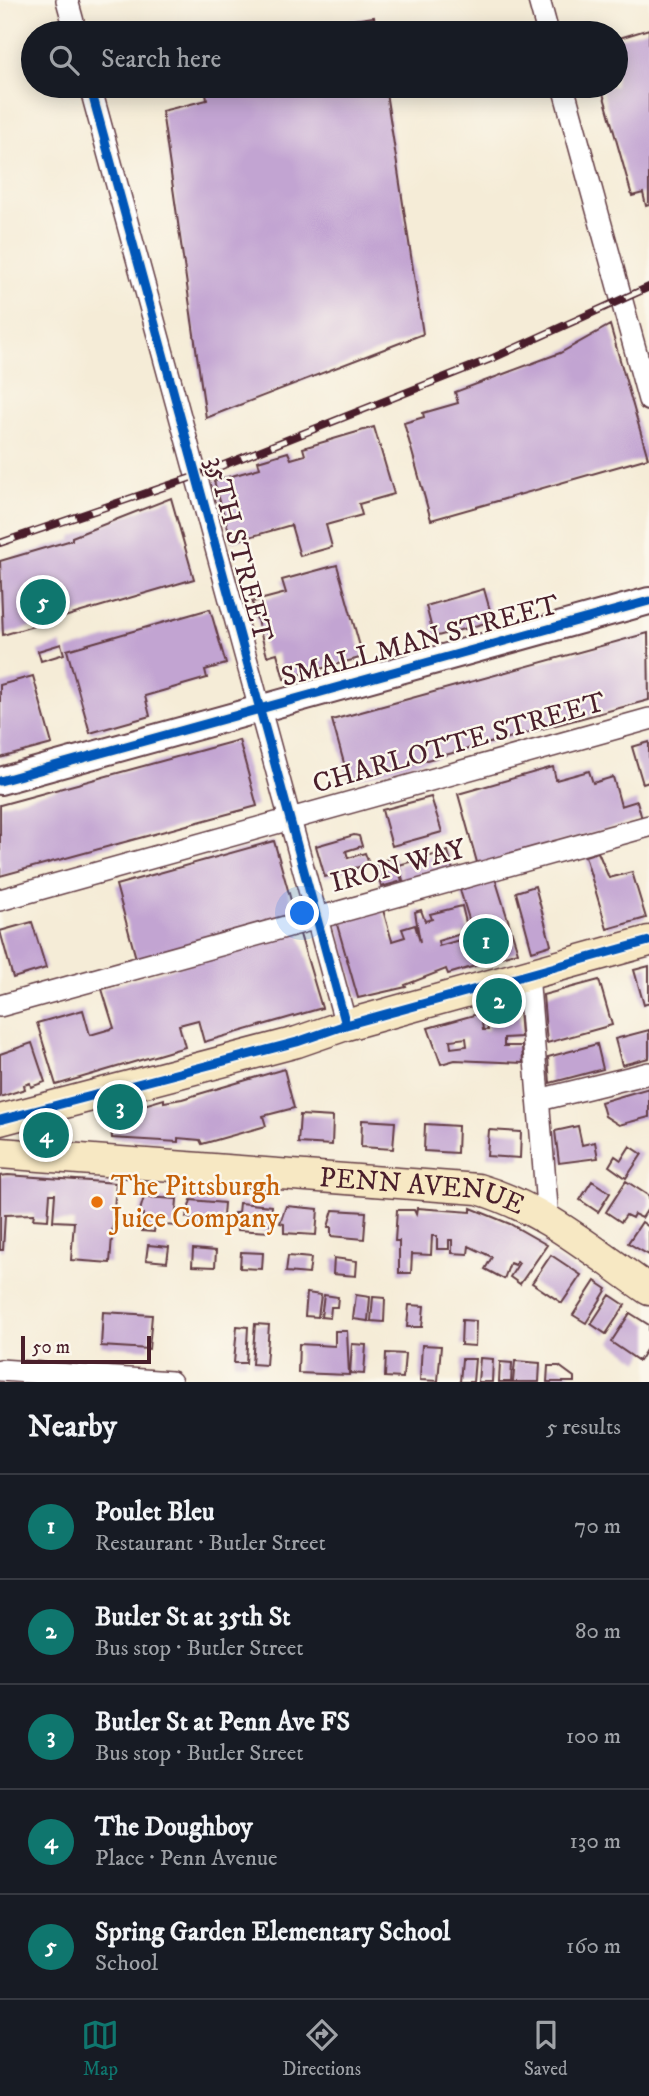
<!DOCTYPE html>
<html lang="en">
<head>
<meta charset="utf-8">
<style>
  :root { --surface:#171b24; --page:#242831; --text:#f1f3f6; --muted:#9ea1a6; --line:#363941; --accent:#0f766e }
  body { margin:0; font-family:"IM FELL DW Pica",serif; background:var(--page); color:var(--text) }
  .scale { position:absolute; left:21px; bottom:18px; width:130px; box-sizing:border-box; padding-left:7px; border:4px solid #4a1f2b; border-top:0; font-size:19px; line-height:24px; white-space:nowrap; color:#4a1f2b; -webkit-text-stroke:5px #fbf7ec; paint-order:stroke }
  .you { position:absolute; left:303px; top:914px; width:24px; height:24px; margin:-18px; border:5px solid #fff; border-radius:50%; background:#1a73e8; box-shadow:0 0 0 10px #1a73e833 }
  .badge { display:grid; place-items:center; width:46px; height:46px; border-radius:50%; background:var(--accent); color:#fff; font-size:23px; font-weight:700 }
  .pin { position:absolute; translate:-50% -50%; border:4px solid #fff; box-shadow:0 2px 7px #0006 }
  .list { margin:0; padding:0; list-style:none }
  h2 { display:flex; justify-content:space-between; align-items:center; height:91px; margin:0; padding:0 28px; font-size:30px }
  h2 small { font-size:23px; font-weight:400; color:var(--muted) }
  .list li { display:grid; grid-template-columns:46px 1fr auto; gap:21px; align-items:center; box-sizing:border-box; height:105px; padding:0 28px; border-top:2px solid var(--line) }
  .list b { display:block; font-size:26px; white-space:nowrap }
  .list p { margin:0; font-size:23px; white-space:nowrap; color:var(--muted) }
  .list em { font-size:23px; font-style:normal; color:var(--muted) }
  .icon { flex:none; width:38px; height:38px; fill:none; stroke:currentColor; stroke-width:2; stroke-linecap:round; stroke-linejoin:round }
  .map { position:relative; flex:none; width:649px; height:1382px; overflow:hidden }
  .search { position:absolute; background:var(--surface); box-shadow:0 4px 18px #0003; left:21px; right:21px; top:21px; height:77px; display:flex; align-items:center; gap:18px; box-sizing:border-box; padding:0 24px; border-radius:38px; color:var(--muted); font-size:26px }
  .sheet { height:616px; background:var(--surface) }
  nav { display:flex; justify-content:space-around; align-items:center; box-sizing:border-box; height:98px; border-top:2px solid var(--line); background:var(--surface); font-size:19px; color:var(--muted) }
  nav a { display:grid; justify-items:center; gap:4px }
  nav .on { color:var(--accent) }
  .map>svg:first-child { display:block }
  .building { fill:#c2a4d2; fill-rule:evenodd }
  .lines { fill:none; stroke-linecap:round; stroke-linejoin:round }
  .minor-casing { stroke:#643e45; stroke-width:24 }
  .tertiary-casing { stroke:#643e45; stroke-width:30 }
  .secondary-casing { stroke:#643e45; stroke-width:33 }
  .minor { stroke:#fff; stroke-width:21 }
  .tertiary { stroke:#fff; stroke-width:26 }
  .secondary { stroke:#f7e8c3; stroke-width:30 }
  .rail-casing { stroke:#4a1f2b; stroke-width:8 }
  .rail { stroke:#fbf7ec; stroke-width:5; stroke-dasharray:16; stroke-linecap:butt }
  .cycleway-casing { stroke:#fbf7ec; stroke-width:13 }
  .cycleway { stroke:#0057b8; stroke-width:9 }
  .food-dot { fill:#e8710a; stroke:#fbf7ec; stroke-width:2.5 }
  .labels { text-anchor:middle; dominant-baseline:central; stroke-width:5; stroke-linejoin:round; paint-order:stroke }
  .street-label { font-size:28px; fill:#4a1f2b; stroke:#fbf7ec }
  .food-label { font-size:28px; fill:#c56008; stroke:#fbf7ec; text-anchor:start }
</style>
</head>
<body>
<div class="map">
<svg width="649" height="1382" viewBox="0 0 649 1382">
  <rect width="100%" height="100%" fill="#fbf7ec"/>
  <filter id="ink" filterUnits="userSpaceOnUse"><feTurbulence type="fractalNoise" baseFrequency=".0143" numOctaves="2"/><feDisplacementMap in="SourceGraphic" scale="14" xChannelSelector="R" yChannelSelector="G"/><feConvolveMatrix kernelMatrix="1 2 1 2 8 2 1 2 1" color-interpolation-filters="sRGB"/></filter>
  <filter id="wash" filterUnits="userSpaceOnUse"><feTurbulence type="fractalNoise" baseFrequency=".00686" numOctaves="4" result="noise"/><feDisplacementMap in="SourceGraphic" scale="28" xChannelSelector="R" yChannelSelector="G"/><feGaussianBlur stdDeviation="1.57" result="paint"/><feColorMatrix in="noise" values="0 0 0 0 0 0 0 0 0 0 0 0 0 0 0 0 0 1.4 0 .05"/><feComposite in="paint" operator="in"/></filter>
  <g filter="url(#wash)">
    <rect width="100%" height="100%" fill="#f5ecd7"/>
    <g id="blocks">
      <path class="building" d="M374,17l3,16h-103v-1z
        M649,29v176l-3,1 -3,-13 -11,3 -31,-110h15v-47z
        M205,86h180l38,248 -217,84 -44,-307 45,-11z
        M610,325l38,133 -217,62 -27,-97 20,-6 -1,-4 35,-10 -3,-11 105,-39z
        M374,427l20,67 -35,10 3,11 -36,10 6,22 -32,9 -9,-31 -59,17 -18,-61 46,-13 -2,-7 30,-9 3,7 14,-4 -2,-7z
        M171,498l23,81 -191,56 -3,-74 72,-21v-3z
        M337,565l26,92 -79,22 -7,-26 -10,3 -15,-54 34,-9 -4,-13z
        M484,589l9,32 -59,16 -8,-31z
        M210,609l16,55 -21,6 2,8 -62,18 5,20 -60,17 -23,-83z
        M648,633l1,67 -300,81 -17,-61z
        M61,644l3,10 -23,7 -3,-10z
        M33,676l19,68 -52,14v-73z
        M239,740l18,66 -257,70v-71z
        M649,742v40l-6,2 -11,-37z
        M553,767l3,13 33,-9 4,12 20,-6 8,29 16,-5 5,18 -164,47 -20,-72z
        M431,797l11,35 -50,14 -10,-36z
        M354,835l5,1 3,10 -16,5 2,7 17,-5 4,11 -44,13 -9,-31z
        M274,841l22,77 -159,44 -21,-77z
        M448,851l6,23 -49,14 -6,-23z
        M598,852l11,26 23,-6 14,46 -39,11 -22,-73z
        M395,857l7,24 -21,6 -6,-24z
        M495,878l23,74 -17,5 -7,-22 -19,6 7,23 -34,10 -2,-5 -41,16 1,2 -48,11 -22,-77 47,-11 9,31 13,-4 -3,-8 13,-4 5,17 -5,-30 6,-2 4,11 7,-2 -2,-5 32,-8 6,25 4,-2 -12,-39zM464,933l2,5 -27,8 -1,-5z
        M535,886l16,59 -19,6 -16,-59z
        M32,922l14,46 -33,10 -13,-47z
        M299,931l23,77 -118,34 -6,-22 -19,5 6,22 -129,38 -19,-62 46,-13 7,25 24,-7 -12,-39z
        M649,966v37l-5,2 -10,-35z
        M599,980l13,45 -65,18 -4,-48z
        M513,1005l6,5 2,27 -17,1v8h18l1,17 -68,-3 -14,4 -13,-36 53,-15 2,17h5l-2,-17zM466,1038l1,8 -16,2 -1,-8z
        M649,1030v28l-27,7 -7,-26z
        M32,1043l13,39 -14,5 -1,-4 -6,2 1,4 -25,8v-43z
        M597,1044l6,25 -53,14 -2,-26z
        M284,1069l10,39 -31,8 3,10 -64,18 -2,-4 -22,-2v4l-66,-4 -2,-23 54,-16v3l18,-3z
        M649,1088v29l-30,8 -14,-9 -4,-14z
        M300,1115l33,2 -1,28 -34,-2z
        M362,1120l33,2 -2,27 -32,-2z
        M425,1124l33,2 -1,27 -33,-2z
        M578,1126l4,19 13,-3 3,16 -39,5 -4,-32z
        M489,1130l32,2 -1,26 -33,-2z
        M630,1146l12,8 -16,24 -17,-12 6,-10 6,4z
        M8,1175l108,8 -6,80 -39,-3 3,-38 -21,-1 2,-27h-5l-2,26 -15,-1 1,-5 -29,1 -2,35h-3v-74z
        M592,1181l18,12 -12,19 -18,-12z
        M626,1181l23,15v11l-7,11 -8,-4 -2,4 -6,-3 -5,7 -15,-10z
        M144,1197l33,2 -2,27 -20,-2 -1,8 -12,-1 1,-17h-4z
        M191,1200l33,3 -2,26 -32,-2v-9l-4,-1z
        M239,1203l33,3 -2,26 -33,-2 -3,-17h4z
        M286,1206l32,3 -2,26 -32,-2v-9l-4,-1z
        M417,1208l54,4v-4l39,16 37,21 -27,39 -10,-7 9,-14 -2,-2 -2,4 -5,-2 -6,16 -19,-10 7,-12 -23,-11 -1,8 -16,-1v-13h-3v9h-12v-13h-5l-1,19 -19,-1 -1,19h-12v-32h-4l2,-31h17l2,4z
        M333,1210l33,2 -2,27 -33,-3v-9h-3z
        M642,1222l7,5v28l-21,-12z
        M148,1245l21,2 -2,15 -21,-2z
        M193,1249l23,2 -1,16 -23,-1z
        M241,1252l22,1 -1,16 -22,-1z
        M551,1255l30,20 -19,28 -30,-20z
        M288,1256l23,2 -2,16 -23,-2z
        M334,1258l23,3 -1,15 -23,-2z
        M595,1281l12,8 -21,34 -13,-8z
        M307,1293l14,2 -3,22 -13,-1z
        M324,1295l14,2 -1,10h-6l-1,11 -9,-1z
        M356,1295l14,2 -2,24 -15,-2z
        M610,1295l15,10 -19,29 -15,-10z
        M373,1297l12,1 -1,24 -13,-1z
        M409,1305l15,1 -2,21h-15z
        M103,1312l49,3 -3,34 -48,-3z
        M630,1313l19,12v28l-3,-3 -7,11 -28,-19z
        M462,1320l14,1 -1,25 -14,-1z
        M255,1324l14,1 -3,40 -14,-1z
        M237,1326l11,1 -2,36h-12z
        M335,1331h12l2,44 -51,-2 1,-29 36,2z
        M352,1344l14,1 -2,29 -14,-1z
        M422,1345l19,1 -3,35 -18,-1z
        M386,1353l19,1 -2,24 -18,-1z
        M480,1358l13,1 -1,23h-14z
        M462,1359h13l-2,23h-13z
        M515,1361l25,2 -1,19h-26z
        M500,1362l12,1 -1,19h-12z
        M548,1366h11l15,11v5h-27z"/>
    </g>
  </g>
  <g filter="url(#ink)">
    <use href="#blocks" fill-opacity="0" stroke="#643e45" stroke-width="2"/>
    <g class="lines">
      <defs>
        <path id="minor" d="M67,0l9,33
          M539,0l9,33
          M90,86l256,939
          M563,86l86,314
          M0,900l649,-181
          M528,974l20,245
          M0,1006l649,-180
          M539,1100l110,-27
          M0,1370l171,12"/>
        <path id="tertiary" d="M0,781l649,-180"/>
        <g id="secondary">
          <path d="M0,1120l297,-78 49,-17 303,-84"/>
          <path id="s1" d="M0,1153l478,36c65,19 116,63 171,101"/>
        </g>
      </defs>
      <use href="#minor" class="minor-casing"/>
      <use href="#tertiary" class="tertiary-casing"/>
      <use href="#secondary" class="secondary-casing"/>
      <use href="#minor" class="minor"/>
      <use href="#tertiary" class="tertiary"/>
      <use href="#secondary" class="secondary"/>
      <defs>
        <path id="rail" d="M0,543l196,-67 297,-118 156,-71"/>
      </defs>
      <use href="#rail" class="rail-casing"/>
      <use href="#rail" class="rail"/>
      <defs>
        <path id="cycleway" d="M90,86l256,939
          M0,781l649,-180
          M0,1120l297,-78 49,-17 303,-84"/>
      </defs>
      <use href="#cycleway" class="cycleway-casing"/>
      <use href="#cycleway" class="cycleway"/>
    </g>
  </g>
  <circle class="food-dot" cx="97" cy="1202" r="7"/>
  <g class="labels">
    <g class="street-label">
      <text transform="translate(239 549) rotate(75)">35TH STREET</text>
      <text transform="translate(420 641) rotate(-15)">SMALLMAN STREET</text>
      <text transform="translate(459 743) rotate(-16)">CHARLOTTE STREET</text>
      <text transform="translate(398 866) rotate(-15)">IRON WAY</text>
      <text stroke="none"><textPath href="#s1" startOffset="424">PENN AVENUE</textPath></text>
    </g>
    <g class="food-label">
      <text x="111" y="1186">The Pittsburgh<tspan x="111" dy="32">Juice Company</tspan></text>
    </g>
  </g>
</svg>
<div class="scale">50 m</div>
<div class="you"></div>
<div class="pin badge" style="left:486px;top:941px">1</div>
<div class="pin badge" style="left:499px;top:1001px">2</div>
<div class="pin badge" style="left:120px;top:1107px">3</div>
<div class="pin badge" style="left:46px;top:1135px">4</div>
<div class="pin badge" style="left:43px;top:602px">5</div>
<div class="search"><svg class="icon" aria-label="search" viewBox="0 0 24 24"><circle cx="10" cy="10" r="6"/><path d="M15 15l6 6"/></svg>Search here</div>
</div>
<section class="sheet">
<h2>Nearby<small>5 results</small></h2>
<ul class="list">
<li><span class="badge">1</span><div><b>Poulet Bleu</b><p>Restaurant · Butler Street</p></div><em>70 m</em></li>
<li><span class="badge">2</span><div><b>Butler St at 35th St</b><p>Bus stop · Butler Street</p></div><em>80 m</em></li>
<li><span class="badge">3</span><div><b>Butler St at Penn Ave FS</b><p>Bus stop · Butler Street</p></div><em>100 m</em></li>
<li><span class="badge">4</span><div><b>The Doughboy</b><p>Place · Penn Avenue</p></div><em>130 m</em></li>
<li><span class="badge">5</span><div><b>Spring Garden Elementary School</b><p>School</p></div><em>160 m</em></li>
</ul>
</section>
<nav>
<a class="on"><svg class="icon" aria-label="map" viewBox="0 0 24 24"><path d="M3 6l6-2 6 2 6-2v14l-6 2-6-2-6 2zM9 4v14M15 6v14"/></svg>Map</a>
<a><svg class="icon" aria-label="directions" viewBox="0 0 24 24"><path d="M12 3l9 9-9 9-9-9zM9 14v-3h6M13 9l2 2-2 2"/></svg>Directions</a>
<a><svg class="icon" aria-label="saved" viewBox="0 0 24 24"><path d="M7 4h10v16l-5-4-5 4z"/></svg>Saved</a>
</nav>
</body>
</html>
